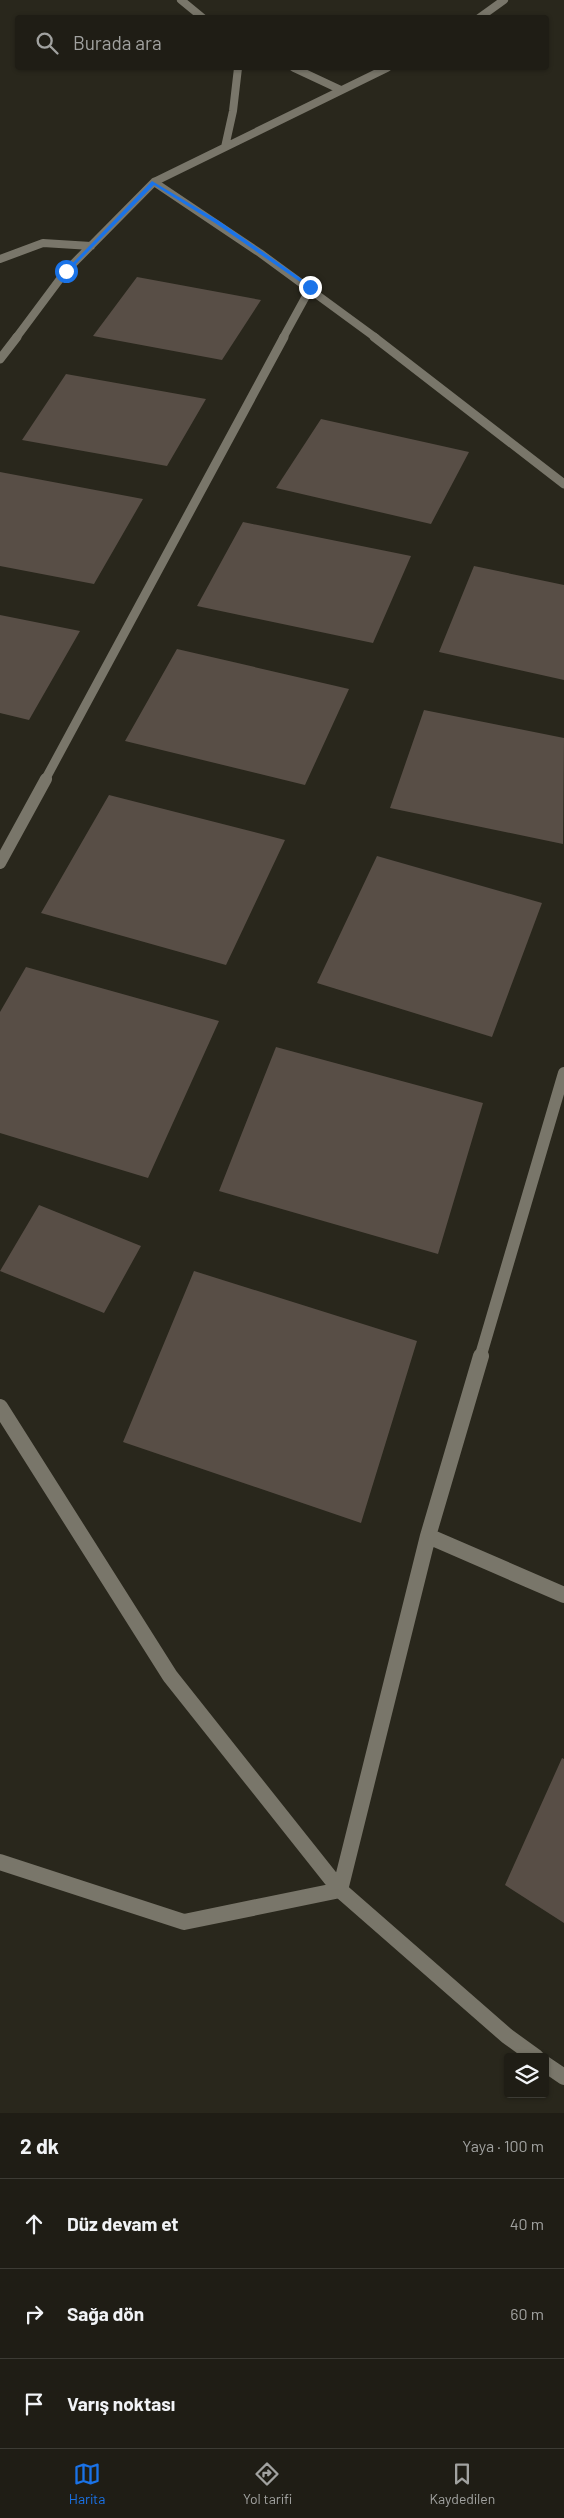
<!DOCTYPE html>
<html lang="tr">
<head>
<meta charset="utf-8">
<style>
  :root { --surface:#1f1d15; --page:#2c2a22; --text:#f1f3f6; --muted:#a1a2a0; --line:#3c3b34; --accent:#1a73e8 }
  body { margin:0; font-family:Barlow,sans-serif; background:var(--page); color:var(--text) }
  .controls { position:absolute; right:15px; bottom:15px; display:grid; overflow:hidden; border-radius:5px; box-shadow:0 1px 4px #0004 }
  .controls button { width:45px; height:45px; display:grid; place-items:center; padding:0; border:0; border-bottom:1px solid var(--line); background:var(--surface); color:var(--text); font:25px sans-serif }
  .stop { position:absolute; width:15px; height:15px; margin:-11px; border:4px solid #1a73e8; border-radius:50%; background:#fff }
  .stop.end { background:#1a73e8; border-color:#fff; box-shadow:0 1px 5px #0008 }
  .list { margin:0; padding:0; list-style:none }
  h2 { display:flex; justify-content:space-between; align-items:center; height:65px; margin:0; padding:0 20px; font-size:21px }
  h2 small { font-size:16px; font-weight:400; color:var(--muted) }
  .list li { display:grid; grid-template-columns:32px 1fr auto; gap:15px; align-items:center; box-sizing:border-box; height:90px; padding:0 20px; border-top:1px solid var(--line) }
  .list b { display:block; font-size:19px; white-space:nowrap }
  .list em { font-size:16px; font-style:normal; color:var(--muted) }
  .icon { flex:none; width:28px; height:28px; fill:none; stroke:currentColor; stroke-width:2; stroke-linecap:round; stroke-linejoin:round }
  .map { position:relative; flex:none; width:564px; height:2113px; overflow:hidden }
  .search { position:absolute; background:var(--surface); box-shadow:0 1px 4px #0004; left:15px; right:15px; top:15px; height:55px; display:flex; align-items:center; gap:12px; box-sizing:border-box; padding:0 18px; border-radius:5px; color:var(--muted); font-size:19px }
  .sheet { height:335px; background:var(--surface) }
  nav { display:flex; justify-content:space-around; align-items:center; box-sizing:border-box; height:70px; border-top:1px solid var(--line); background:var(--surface); font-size:14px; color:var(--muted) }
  nav a { display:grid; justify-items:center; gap:2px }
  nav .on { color:var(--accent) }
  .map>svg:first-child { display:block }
  .building { fill:#584e46 }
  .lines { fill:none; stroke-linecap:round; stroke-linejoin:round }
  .minor-far3 { stroke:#79766a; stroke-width:8 }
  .minor-far2 { stroke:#79766a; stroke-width:9 }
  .minor-far1 { stroke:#79766a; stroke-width:12 }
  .minor { stroke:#79766a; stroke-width:16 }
  .route { fill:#1a73e8 }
</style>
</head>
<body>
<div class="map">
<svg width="564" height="2113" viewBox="0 0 564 2113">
  <rect width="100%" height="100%" fill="#29271c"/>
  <path class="building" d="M137,277l124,23 -39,60 -129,-24z
    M66,374l140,25 -39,67 -145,-26z
    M321,419l148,33 -38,72 -155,-36z
    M0,472l143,27 -49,85 -94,-18z
    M243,522l168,34 -38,87 -176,-37z
    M474,566l90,19v95l-125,-28z
    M0,615l80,16 -51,89 -29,-7z
    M177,649l172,40 -44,96 -180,-44z
    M424,710l140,28 -1,106 -173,-36z
    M109,795l176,45 -59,125 -185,-52z
    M377,856l165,47 -50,134 -175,-54z
    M26,967l193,54 -71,157 -148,-45v-121z
    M276,1047l207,56 -45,151 -219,-63z
    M39,1205l102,41 -37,67 -104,-42z
    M194,1271l223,70 -56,182 -238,-81z
    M562,1758l2,1v164l-59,-38z"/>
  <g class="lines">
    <path class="minor-far3" d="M181,0l22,18
      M479,18l25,-18
      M294,68l47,22
      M225,147l8,-36 5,-43
      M154,182l106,71 116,85
      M0,259l43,-16 48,3
      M16,338l50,-67 88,-89 233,-114
      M283,338l28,-51"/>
    <path class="minor-far2" d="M374,337l190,147
      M0,359l17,-22
      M45,780l239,-443"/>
    <path class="minor-far1" d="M0,863l46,-84
      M480,1358l84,-285"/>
    <path class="minor" d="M0,1407l170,269 170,214 167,146 29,21
      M428,1536l136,59
      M0,1862l184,60 156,-32 88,-354 53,-180
      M545,2064l19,13"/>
  </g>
  <path class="route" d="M152,181l67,40 94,66 -4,1 -94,-65 -61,-38 -86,87h-4z"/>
</svg>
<div class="controls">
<button><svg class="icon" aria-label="layers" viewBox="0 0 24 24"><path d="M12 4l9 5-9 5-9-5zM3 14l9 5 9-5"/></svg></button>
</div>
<div class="stop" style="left:66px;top:271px"></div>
<div class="stop end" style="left:310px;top:287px"></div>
<div class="search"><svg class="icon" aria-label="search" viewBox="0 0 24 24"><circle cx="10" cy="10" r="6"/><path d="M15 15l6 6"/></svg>Burada ara</div>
</div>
<section class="sheet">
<h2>2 dk<small>Yaya · 100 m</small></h2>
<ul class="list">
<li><svg class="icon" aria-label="ahead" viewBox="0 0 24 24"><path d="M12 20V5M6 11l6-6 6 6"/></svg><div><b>Düz devam et</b></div><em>40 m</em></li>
<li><svg class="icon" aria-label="right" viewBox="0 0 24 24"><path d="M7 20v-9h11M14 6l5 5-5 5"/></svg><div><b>Sağa dön</b></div><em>60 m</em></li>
<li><svg class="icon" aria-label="arrive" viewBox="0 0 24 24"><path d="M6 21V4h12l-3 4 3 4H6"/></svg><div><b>Varış noktası</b></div></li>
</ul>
</section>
<nav>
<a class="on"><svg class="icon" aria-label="map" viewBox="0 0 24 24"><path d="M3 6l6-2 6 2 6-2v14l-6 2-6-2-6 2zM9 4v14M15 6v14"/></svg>Harita</a>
<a><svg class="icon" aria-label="directions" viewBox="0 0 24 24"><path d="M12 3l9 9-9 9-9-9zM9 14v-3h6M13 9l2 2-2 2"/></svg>Yol tarifi</a>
<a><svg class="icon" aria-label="saved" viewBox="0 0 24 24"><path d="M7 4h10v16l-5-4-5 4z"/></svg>Kaydedilen</a>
</nav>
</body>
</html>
